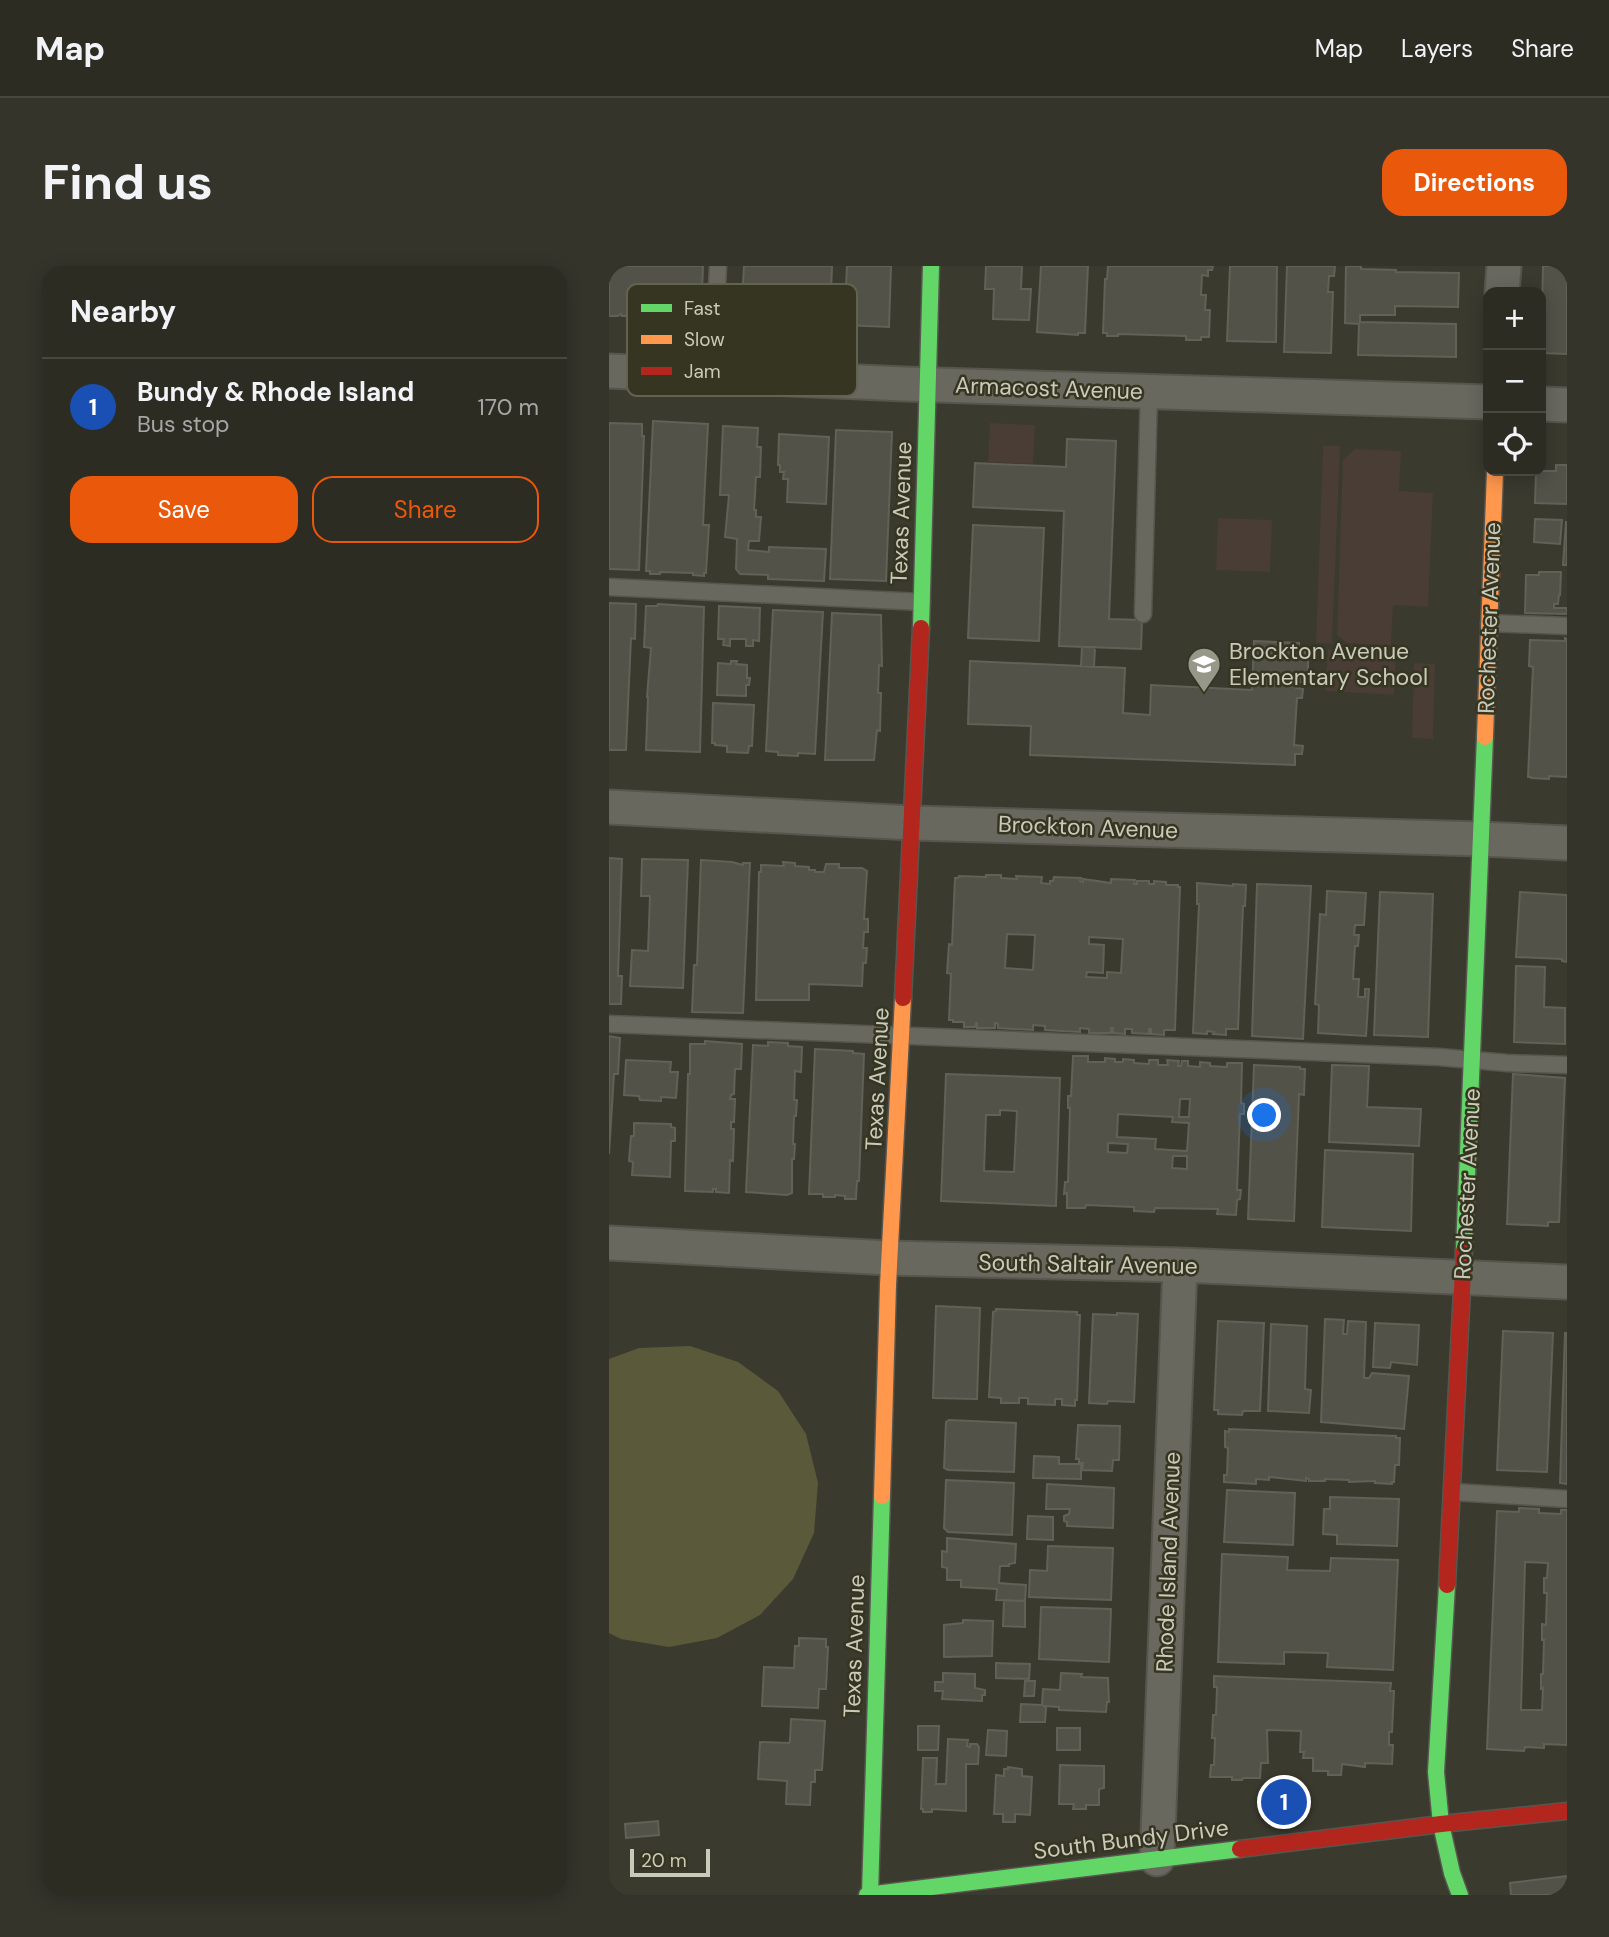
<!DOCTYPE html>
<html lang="en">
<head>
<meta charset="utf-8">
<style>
  :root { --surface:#2c2c23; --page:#34342b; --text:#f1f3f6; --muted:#a6a7a6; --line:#484841; --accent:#ea580c }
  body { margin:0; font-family:"DM Sans",sans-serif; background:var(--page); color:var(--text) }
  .controls { position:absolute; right:21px; top:21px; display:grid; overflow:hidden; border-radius:14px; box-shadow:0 4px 18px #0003 }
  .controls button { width:63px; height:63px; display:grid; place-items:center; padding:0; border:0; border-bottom:2px solid var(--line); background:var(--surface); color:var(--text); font:35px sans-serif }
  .scale { position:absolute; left:21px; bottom:18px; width:80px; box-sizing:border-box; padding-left:7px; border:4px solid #c9caba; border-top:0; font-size:19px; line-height:24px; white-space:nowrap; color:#c9caba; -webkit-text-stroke:5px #353522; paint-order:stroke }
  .you { position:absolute; left:656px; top:850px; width:24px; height:24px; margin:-18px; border:5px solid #fff; border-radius:50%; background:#1a73e8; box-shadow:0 0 0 10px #1a73e833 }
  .badge { display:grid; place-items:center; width:46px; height:46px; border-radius:50%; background:var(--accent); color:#fff; font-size:23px; font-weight:700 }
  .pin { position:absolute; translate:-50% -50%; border:4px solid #fff; box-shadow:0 2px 7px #0006 }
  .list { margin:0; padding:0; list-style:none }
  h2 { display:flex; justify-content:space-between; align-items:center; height:91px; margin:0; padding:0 28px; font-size:30px }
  h2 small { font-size:23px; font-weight:400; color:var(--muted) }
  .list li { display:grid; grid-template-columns:46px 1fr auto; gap:21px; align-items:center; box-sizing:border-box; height:98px; padding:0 28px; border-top:2px solid var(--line) }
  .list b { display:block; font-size:26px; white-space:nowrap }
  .list p { margin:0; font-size:23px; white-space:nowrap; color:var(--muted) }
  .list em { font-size:23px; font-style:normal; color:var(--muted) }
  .actions { display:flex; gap:14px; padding:21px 28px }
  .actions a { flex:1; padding:16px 0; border:2px solid var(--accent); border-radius:21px; text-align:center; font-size:24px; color:var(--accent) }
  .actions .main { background:var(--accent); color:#fff }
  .icon { flex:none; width:38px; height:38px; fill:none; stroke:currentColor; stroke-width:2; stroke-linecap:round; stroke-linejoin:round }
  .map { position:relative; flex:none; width:958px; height:1629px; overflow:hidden; border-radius:21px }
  header { display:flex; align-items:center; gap:42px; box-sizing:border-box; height:98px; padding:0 35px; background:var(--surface); border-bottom:2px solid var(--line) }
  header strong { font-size:33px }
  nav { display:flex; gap:38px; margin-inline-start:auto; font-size:24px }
  .intro { display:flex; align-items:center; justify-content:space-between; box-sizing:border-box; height:168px; padding:0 42px }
  h1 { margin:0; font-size:49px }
  .button { padding:18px 32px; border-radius:21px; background:var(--accent); color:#fff; font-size:24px; font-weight:700 }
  main { display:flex; gap:42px; padding:0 42px }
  aside { flex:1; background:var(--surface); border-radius:21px; box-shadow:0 4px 18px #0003 }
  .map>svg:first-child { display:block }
  .green { fill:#493d35 }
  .water { fill:#5a5a3a }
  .building { fill:#525249; stroke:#616257; stroke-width:2; fill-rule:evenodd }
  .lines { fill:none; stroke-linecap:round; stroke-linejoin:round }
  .lane-casing { stroke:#56564e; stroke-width:19 }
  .street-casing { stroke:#56564e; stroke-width:37 }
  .fast-casing { stroke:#56564e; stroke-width:19 }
  .slow-casing { stroke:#56564e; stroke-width:19 }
  .jam-casing { stroke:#56564e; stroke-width:19 }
  .lane { stroke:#68685f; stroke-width:16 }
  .street { stroke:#68685f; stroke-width:33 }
  .fast { stroke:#63d668; stroke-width:16 }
  .slow { stroke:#ff974d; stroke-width:16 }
  .jam { stroke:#b3261e; stroke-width:16 }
  .labels { text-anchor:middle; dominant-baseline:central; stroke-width:5; stroke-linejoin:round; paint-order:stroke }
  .street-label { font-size:23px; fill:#c9caba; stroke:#353522 }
  .poi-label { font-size:23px; fill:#c9caba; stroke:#353522; text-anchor:start }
  .key { fill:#353522; stroke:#616250; stroke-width:2 }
  .key-label { font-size:19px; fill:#c9caba }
</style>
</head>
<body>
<header>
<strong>Map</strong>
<nav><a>Map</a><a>Layers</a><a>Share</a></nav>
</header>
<div class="intro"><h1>Find us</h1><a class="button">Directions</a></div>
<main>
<aside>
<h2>Nearby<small></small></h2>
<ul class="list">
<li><span class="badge" style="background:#1a4fb4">1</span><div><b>Bundy &amp; Rhode Island</b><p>Bus stop</p></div><em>170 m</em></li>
</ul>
<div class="actions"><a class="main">Save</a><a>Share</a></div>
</aside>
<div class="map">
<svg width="958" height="1629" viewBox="0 0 958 1629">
  <rect width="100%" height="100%" fill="#3a3a2f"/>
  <path class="green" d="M381,157l45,2 -2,39 -45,-2z
    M714,180h17l-8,198 -16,-1z
    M746,183l46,2 -2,40 34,2 -5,114 -35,-2 -2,41 -44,-3 -10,-8 6,-175z
    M609,252l54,2 -2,52 -54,-2z
    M719,383l68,3 -2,43 -69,-4z
    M805,397l21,1 -2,75 -21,-1z"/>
  <path class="water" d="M81,1080l48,16 40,29 28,43 12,49 -4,50 -21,46 -33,36 -43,23 -48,9 -48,-8 -12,-6v-274l30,-11z"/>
  <path class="building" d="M0,0h94l-2,52 -3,1 -45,-1v-2h-31l-1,-2 -3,2h-9z
    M135,0h88l-2,55 -18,-1v4h-12l1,-5h-14v4l-46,-4z
    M238,0h44l-2,61 -45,-2z
    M377,0h36l-1,23h10l-2,31 -36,-1 1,-30h-9z
    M432,0h47l-3,67h-7v2l-41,-3z
    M499,0h105l-1,4h-4v6l-6,-1 -1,20h5l-1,15h5l-1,27h-8v3h-15v-4l-68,-2v2h-11v-3h-4l2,-54h2z
    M621,0h47l-1,76 -49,-1z
    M678,0h48l-1,10h-5l-1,16h5l-2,61 -47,-1z
    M737,0h15v3l35,1v2l63,1 -1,34 -63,-1v9h-35v7l96,2v33l-98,-2 1,-31 -14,-1z
    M934,0h24v88l-26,-1z
    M44,155l55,3 -5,101h6l-3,48h-2v3l-11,-1v-2l-33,-1v2h-10v-3h-4z
    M0,157l33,1v12h2l-5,134 -30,-1z
    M114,160l35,2 -1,19h4l-1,30h-4l-2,33h2v7h5l-2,24h-10l-1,9 21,2v-5l57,2 -2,32 -56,-2v-4l-28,-1 -4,-5 1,-30 -12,-2 4,-42h-9z
    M227,164l56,2 -6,149 -56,-2z
    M170,168l50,3 -3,67 -39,-2 1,-23h-5l1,-7h-4v-7h-2z
    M458,173l49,2 -7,178 33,1 -1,29 -82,-3 5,-135 -91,-4 2,-44 91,4z
    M947,199h11v39l-32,-1 1,-32h20z
    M926,253l27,1 -2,24 -26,-2z
    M957,256h1v43h-4z
    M364,259l71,3 -5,113 -71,-3z
    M930,306h22l-1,23h-1l-1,9h-4v4h13v6l-42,-1 1,-38h13z
    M0,337l27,1 -1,35 -4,-1 -5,112h-17z
    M49,338l46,3 -4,145 -54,-2 2,-53h-1l4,-49 -7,-1 2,-41h11z
    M110,340l41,2 -1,33 -6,-1v6h-7v-7h-16v7l-7,-1 1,-6h-6z
    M164,344l50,2 -8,142 -17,-1v3l-20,-1v-3l-12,-1z
    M223,347l49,2 1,51 -3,-1 -1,28h3l-1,38 -3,-1 -3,30h-49z
    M956,372l2,1v138l-18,-1v3l-18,-1v-1h-3l5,-110 -4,-1 1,-26 35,1z
    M645,375l45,2v9h6l3,4v22l-6,4h-5l-1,6 7,1 -1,9h-5l-3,47 9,1 -1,8h-7v11l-265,-10 1,-29 -63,-2 2,-63 155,7 -2,45 27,2 1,-30 101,5z
    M473,381h13l-1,20 -13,-1z
    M122,395h6l-1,3 11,1v13h3l-1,7h-3v11l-29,-1 1,-32 13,1z
    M104,437l41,2 -2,41h-3l-1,7 -21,-1v-6l-12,-1v-2h-3z
    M0,592l13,1 -4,117h4l-1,28h-12z
    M33,593l46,1 -5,128 -53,-2 2,-36 16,1 2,-55h-9z
    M92,594l31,2 11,3v-2h7l-7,150 -51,-1 2,-47h3z
    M174,596l12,1v3l14,1v3h6v2h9l2,-8h13v4h23l5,3 -3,48h4v13h-4l-1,16h4l-1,15h-3l-1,23 -53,-2v16h-53l3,-128h2v-7l23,1z
    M377,609h15v3l16,1 -1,-3 26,1 -1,6 9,1v-3h3l1,-4 27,1 -1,3 3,1v-3l28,4v-4l24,1 -1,4h3v-3h12v3h5v-3l12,1v3h12v2h2l-5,143h-11v5l-13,-1v-5h-2v5l-17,-1v-4h-7v5l-12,-1v-5h-2v5h-22v-4l-9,-1v4l-35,-2v-4l-12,-1v5l-35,-2v-4l-3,-1v5h-18v-5h-1l-1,4h-11v-5h-11v-2h-4l2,-46 -4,-1 2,-29 3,1 3,-67h3l1,-2 27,1zM398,668l28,1 -2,35 -28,-2zM480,671l34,2 -2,34 -14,-1v6l-21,-1 1,-5 16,1 1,-28 -15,-1z
    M588,617l36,3v-2l13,1 -1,21h-2l-5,123h-12v6l-13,-1 1,-2 -7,-1v3l-14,-1 6,-129h-2z
    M648,618l54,2 -8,153 -51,-3z
    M718,625l39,2 -2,32h-9l-1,10h5l-1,11h-3l-2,33h6l-1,18h7v-8h4l-3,47 -48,-3 1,-28 -4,-1 5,-90 6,1z
    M771,626l53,2 -5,143 -54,-2z
    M911,626l47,3v67l-5,-1v-2l-46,-2z
    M907,700l29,1 -1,40 21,1v36l-51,-2z
    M0,770l11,2 -2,36h-4l-5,80z
    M96,775l37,3 -1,25h-6l-1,25 -3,1 -1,4h5l-1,23h-3v7h3l-1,32 -3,-1 -1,33 -13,-1v-3h-3v3l-28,-1 3,-117h2v-30h15z
    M159,776l20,1v3l14,1 -1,25 -6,-1 -1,29h3l-1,16h-2l-1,28h2l-1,15h-2v34l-5,2 -41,-3 7,-147 15,1z
    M206,783l38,2v2l11,1 -5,127h-2l-1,18h-11v-3l-10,-1v2h-12v-3h-14z
    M464,790h15v6h17v-4l10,1v3h8v-3l11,1v3l15,1v-4h9v5h10l-1,-5 12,1 -1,5h3l1,-5h6v5l12,1v-5l10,1v3l17,1v-4h15l-1,40 3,1v10h-4l-3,76h4l-1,9 -3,1 -1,15 -19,-1 1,-5 -63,-1 -1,4 -20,-1v-4l-48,-2 -1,3h-18v-15l-3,1 1,-12h3l2,-74h-2v-12h3zM571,833h10l-1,18h-10zM509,848l55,3 -1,5 17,1 -2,28 -32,-2 1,-10 -39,-2zM499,877l20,1 -1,9 -19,-1zM564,890h14v13l-15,-1z
    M17,794l45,2 -1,10h8l-2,26 -15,-1v4l-21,-1 -1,-4 -15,-1z
    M645,799l46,2v2h5l-1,26 -5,-1 -5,127 -46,-2z
    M723,799l37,1 -2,41 54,2 -2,37 -90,-4z
    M337,808l114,4 -4,128 -115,-5zM391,844l17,1 -3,61 -30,-1 2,-56h14z
    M904,808l52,4 -6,144h-11v4l-41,-2z
    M25,857l37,1v3l4,1v13h-4l-1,36 -38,-2 1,-13 -4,-1 2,-25h3z
    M716,884l88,4 -2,77 -89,-4z
    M327,1040l44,2 -3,91 -44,-1z
    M387,1043l81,3v3h3l-3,85h-2v6l-13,-1v-6h-7v6l-27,-1v-6h-9v5h-18v-5l-12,-1 4,-85 3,-1z
    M508,1047l21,1 -4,88 -26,-1 -1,3 -18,-1 4,-89 24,1z
    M716,1053l19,1 -1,14h4l1,-13 18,1 -2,56h5l3,-5 37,3 -5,53 -83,-7z
    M609,1055l46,2 -4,88h-17l-1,4 -24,-1v-4h-4z
    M766,1057l44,2 -2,40 -26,-3 -1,6 -17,-1z
    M662,1058l36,2 -2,63 6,1 -2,23 -41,-2z
    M894,1065l50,2 -6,139 -50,-2z
    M956,1067h2v151l-7,-1z
    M340,1154l67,3 -2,49 -66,-2 -4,-2 2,-46z
    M469,1159l42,1 -1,34h-6l-1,11 -30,-1 1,-7h-4v-4h-3z
    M620,1163l167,7v2h4l-1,27h-4l-1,17h-2v2l-17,-1v-2l-26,1v-2l-24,-1v2h-16v-2l-3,-1v3l-37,-4v3l-13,-1v5l-32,-2v-7h3l1,-27 -3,-1v-16l4,1z
    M425,1190l25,1v7h22v15l-48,-1z
    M337,1214l68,3 -2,52 -64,-3 -4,-4z
    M438,1218l67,4 -1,40 -46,-2v-4l-3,-1v-5l5,-2 1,-5h-24z
    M618,1224l68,3 -2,52 -69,-3z
    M721,1231l69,2 -2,47 -60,-2v-9l-14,-1 1,-25h6z
    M910,1242l20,1v4l22,1v-4h6v235l-23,-1v4l-19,-1 -1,4 -37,-2 10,-238 22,1zM916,1296l23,1 -1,15h-3v15h3l-1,32 -4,-1v16h2l-1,34h-2v15l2,-1 -1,22h-21z
    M419,1250l25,1v23l-26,-1z
    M338,1272l69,6 -1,19 -6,1v2h-9l-1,17 27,2 -1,16 -29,-1 1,-11 -36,-2v-7h-14v-12l-5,-1v-16l5,1z
    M439,1280l65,2 -2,52 -82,-3 1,-27 17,1z
    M613,1288l66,3 -1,13 43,1 1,-13 67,2 -5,110 -66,-3 1,-14 -44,-1v12l-66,-2z
    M395,1334l21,1v26l-22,-1z
    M432,1341l70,2 -2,53 -70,-3z
    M354,1354l30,1 -1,35 -48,1v-32l19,-2z
    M190,1372l27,1v8h2l-2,42h-7l-1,19 -56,-2 2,-39 30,1 1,-22h4z
    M387,1397l34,1 -1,15 -33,-1z
    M334,1407l32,1v14l10,2v5h-3v6l-40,-2 1,-8h-8v-9h8z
    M452,1407l21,1 -1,3 27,1 1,24h-2l-1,10 -47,-2v-3l-15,-1 2,2 -1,14h-25l1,-18 21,1 1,-16 17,1z
    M605,1410l177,7 -1,8h4l-2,41h-3v13h4l-1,19 -27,-1v4l-23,-3 -1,11h-13v-4h-15v-13h-10l1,-6h-4l1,-21 -34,-1 1,33h-7l-1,15h-17l-1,2h-10v-3h-22l1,-12h3l1,-27h-3l1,-23h3l1,-28h-3z
    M416,1415h10l-1,15h-10z
    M182,1453l34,2 -3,49h-7v12h-4l-1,23 -24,-1 1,-23 -29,-2 2,-37 29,1 1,-2z
    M309,1460h21l-1,24h-20z
    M448,1462h23v22h-23z
    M379,1464l19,1 -1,25 -20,-1z
    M339,1473l20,1 -1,6 3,1v-3h7l2,3 -1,17h-12v47l-34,-2v3h-9v-3h-2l2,-51h14l-1,26h10z
    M451,1499l44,1v22l-5,1v16h-13v4h-13l1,-5h-15z
    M399,1501l14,2v7l10,1 -2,38 -15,-1v8h-12v-8h-9l2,-39 8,1v-7h4z
    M49,1555l1,14 -33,3 -1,-14z
    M958,1610v19h-56l-1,-12z"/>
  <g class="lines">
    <defs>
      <path id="lane" d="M104,110l5,-110
        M0,321l313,15
        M534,348l6,-223
        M880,357l78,3
        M0,758l830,33 68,6 60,2
        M844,1226l114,7"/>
      <path id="street" d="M893,26l2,-26
        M0,105l296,13 583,18
        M932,138l26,1
        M0,541l304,16 568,16 86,4
        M0,977l280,15 291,7 387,17
        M548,1593l23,-594"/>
      <path id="fast" d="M312,362l10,-362
        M855,984l21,-513
        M838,1319l-11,187 5,52 11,49 8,22
        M258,1629l373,-46
        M261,1629l12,-399"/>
      <path id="slow" d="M876,471l10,-266
        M273,1230l6,-211 15,-287"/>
      <path id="jam" d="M294,732l18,-370
        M838,1319l17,-335
        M631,1583l201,-25 126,-13"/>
    </defs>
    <use href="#lane" class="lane-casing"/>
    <use href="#street" class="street-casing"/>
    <use href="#fast" class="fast-casing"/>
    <use href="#slow" class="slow-casing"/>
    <use href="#jam" class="jam-casing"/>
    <use href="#lane" class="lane"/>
    <use href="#street" class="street"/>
    <use href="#fast" class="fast"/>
    <use href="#slow" class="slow"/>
    <use href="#jam" class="jam"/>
  </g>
  <defs>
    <symbol id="school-pin" viewBox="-11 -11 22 30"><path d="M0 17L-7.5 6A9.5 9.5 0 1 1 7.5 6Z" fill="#979889" stroke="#353522"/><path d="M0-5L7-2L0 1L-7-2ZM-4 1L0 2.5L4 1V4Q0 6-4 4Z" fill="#fff"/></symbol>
  </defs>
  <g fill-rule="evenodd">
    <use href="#school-pin" x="576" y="379" width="38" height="52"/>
  </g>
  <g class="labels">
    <g class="street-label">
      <text transform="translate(440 122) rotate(2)">Armacost Avenue</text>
      <text transform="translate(292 247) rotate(-88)">Texas Avenue</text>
      <text transform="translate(880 352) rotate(-88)">Rochester Avenue</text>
      <text transform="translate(479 561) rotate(2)">Brockton Avenue</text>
      <text transform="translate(268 813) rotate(-87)">Texas Avenue</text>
      <text transform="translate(858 918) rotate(-87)">Rochester Avenue</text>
      <text transform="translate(479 998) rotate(1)">South Saltair Avenue</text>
      <text transform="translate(559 1296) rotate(-88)">Rhode Island Avenue</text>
      <text transform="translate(245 1380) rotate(-88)">Texas Avenue</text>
      <text transform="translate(522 1573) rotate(-7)">South Bundy Drive</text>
    </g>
    <g class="poi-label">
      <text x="620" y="385">Brockton Avenue<tspan x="620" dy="26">Elementary School</tspan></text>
    </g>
  </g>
  <rect x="18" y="18" width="230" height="112" rx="10" class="key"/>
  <rect x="32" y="38" width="31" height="8" fill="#63d668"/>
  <rect x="32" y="69" width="31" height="9" fill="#ff974d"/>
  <rect x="32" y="101" width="31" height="8" fill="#b3261e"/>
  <g class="key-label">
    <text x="75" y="49">Fast</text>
    <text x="75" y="80">Slow</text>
    <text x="75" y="112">Jam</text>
  </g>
</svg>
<div class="controls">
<button>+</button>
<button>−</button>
<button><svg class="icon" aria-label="locate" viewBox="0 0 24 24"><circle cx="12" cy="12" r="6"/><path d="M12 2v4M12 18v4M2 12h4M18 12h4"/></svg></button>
</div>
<div class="scale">20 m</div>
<div class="you"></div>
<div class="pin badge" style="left:675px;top:1536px;background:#1a4fb4">1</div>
</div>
</main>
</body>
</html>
